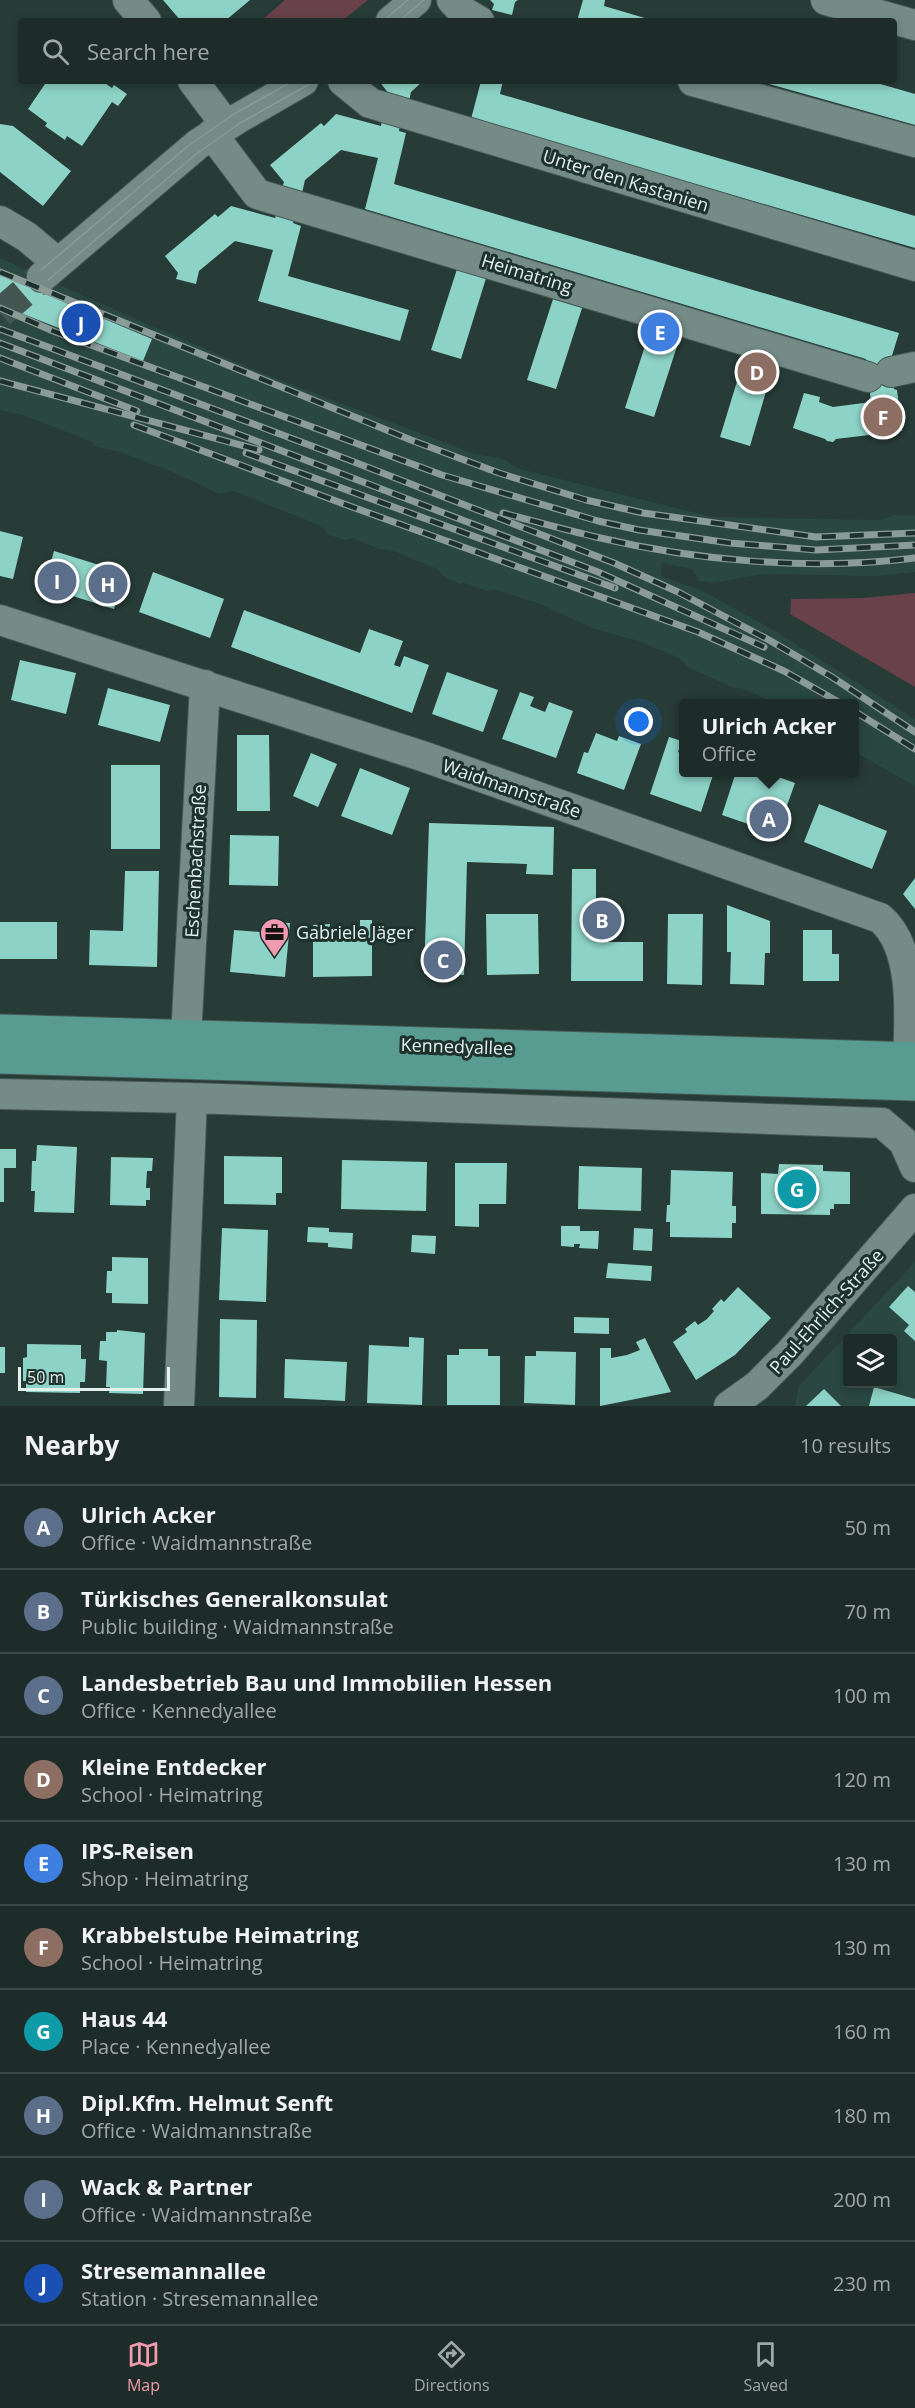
<!DOCTYPE html>
<html lang="en">
<head>
<meta charset="utf-8">
<style>
  :root { --surface:#1d2c29; --page:#253431; --text:#f1f3f6; --muted:#a0a7a8; --line:#3b4846; --accent:#f29aaf }
  body { margin:0; font-family:"Open Sans",sans-serif; background:var(--page); color:var(--text) }
  .controls { position:absolute; right:18px; bottom:18px; display:grid; overflow:hidden; border-radius:6px; box-shadow:0 3px 9px #0003 }
  .controls button { width:54px; height:54px; display:grid; place-items:center; padding:0; border:0; border-bottom:2px solid var(--line); background:var(--surface); color:var(--text); font:30px sans-serif }
  .scale { position:absolute; left:18px; bottom:15px; width:152px; box-sizing:border-box; padding-left:6px; border:3px solid #e5f1ee; border-top:0; font-size:16px; line-height:21px; white-space:nowrap; color:#e5f1ee; -webkit-text-stroke:4px #1d312d; paint-order:stroke }
  .you { position:absolute; left:639px; top:722px; width:21px; height:21px; margin:-15px; border:4px solid #fff; border-radius:50%; background:#1a73e8; box-shadow:0 0 0 9px #1a73e833 }
  .badge { display:grid; place-items:center; width:39px; height:39px; border-radius:50%; background:var(--accent); color:#fff; font-size:20px; font-weight:700 }
  .pin { position:absolute; translate:-50% -50%; border:3px solid #fff; box-shadow:0 2px 6px #0006 }
  .popup { position:absolute; left:679px; top:699px; width:180px; height:78px; box-sizing:border-box; display:grid; place-content:center; border-radius:6px; background:var(--surface); filter:drop-shadow(0 2px 4px #0005); font-size:20px; white-space:nowrap; color:var(--muted) }
  .popup b { font-size:22px; color:var(--text) }
  .popup::after { content:''; position:absolute; left:50%; top:100%; margin-left:-12px; border:12px solid transparent; border-top-color:var(--surface) }
  .list { margin:0; padding:0; list-style:none }
  h2 { display:flex; justify-content:space-between; align-items:center; height:78px; margin:0; padding:0 24px; font-size:26px }
  h2 small { font-size:20px; font-weight:400; color:var(--muted) }
  .list li { display:grid; grid-template-columns:39px 1fr auto; gap:18px; align-items:center; box-sizing:border-box; height:84px; padding:0 24px; border-top:2px solid var(--line) }
  .list b { display:block; font-size:22px; white-space:nowrap }
  .list p { margin:0; font-size:20px; white-space:nowrap; color:var(--muted) }
  .list em { font-size:20px; font-style:normal; color:var(--muted) }
  .icon { flex:none; width:33px; height:33px; fill:none; stroke:currentColor; stroke-width:2; stroke-linecap:round; stroke-linejoin:round }
  .map { position:relative; flex:none; width:915px; height:1406px; overflow:hidden }
  .search { position:absolute; background:var(--surface); box-shadow:0 3px 9px #0003; left:18px; right:18px; top:18px; height:66px; display:flex; align-items:center; gap:15px; box-sizing:border-box; padding:0 21px; border-radius:6px; color:var(--muted); font-size:22px }
  .sheet { height:918px; background:var(--surface) }
  nav { display:flex; justify-content:space-around; align-items:center; box-sizing:border-box; height:84px; border-top:2px solid var(--line); background:var(--surface); font-size:16px; color:var(--muted) }
  nav a { display:grid; justify-items:center; gap:3px }
  nav .on { color:var(--accent) }
  .map>svg:first-child { display:block }
  .built { fill:#2a4742; fill-rule:evenodd }
  .green { fill:#68414a }
  .building { fill:#8dd2c6 }
  .lines { fill:none; stroke-linecap:round; stroke-linejoin:round }
  .minor-tunnel { stroke:#445652; stroke-width:30; stroke-dasharray:30 15; stroke-linecap:butt }
  .minor-casing { stroke:#465855; stroke-width:32 }
  .major-casing { stroke:#465855; stroke-width:35 }
  .minor { stroke:#748b86; stroke-width:30 }
  .major { stroke:#589c91; stroke-width:33 }
  .tram { stroke:#8b9b97; stroke-width:1.5 }
  .rail-casing { stroke:#8b9b97; stroke-width:7 }
  .rail { stroke:#1d312d; stroke-width:4.5; stroke-dasharray:14; stroke-linecap:butt }
  .labels { text-anchor:middle; dominant-baseline:central; stroke-width:6; stroke-linejoin:round; paint-order:stroke }
  .street-label { font-size:18px; fill:#e5f1ee; stroke:#1d312d }
  .poi-label { font-size:18px; fill:#e5f1ee; stroke:#1d312d; text-anchor:start }
</style>
</head>
<body>
<div class="map">
<svg width="915" height="1406" viewBox="0 0 915 1406">
  <rect width="100%" height="100%" fill="#273b37"/>
  <path class="built" d="M0,258l129,58 143,61 203,77 29,5 12,9 196,49 167,3 15,-5h21v57l-36,4 -115,-2 -52,9 -13,-2 -7,-12 -30,-6 -1,13 44,16 70,39 140,88v67l-60,-34 -1,-48 -81,-1 -26,-13 -15,-3 -45,-20 -8,-9 -41,-17 -46,-13 -54,-25 -42,-13 -9,1 -23,-8 -4,1 -13,-5 -10,-10 -44,-18 -14,-2 -27,-11 -7,2 -16,-5 -10,-10 -86,-34 -14,3 -32,-16 -67,-26 -26,-6 -4,-5 -70,-27 -20,-4z
    M915,1262v144h-120l4,-20zM848,1338h44v46h-44z"/>
  <path class="green" d="M285,0h83l-26,21h-81z
    M915,593v94l-125,-73 1,-15 72,-1z"/>
  <path class="building" d="M163,0h87l-25,21h-44z
    M490,0h28l-3,2 -3,13 -20,-5 2,-6z
    M583,0h22l-1,6 51,15h-78z
    M47,81h55l10,7 2,-3 13,9 -9,12 -6,-4 -30,44 -15,-10 -2,4 -20,-14 2,-3 -19,-14z
    M379,81h44l-12,11 -3,13 -19,-11z
    M481,81h22l-3,13 415,122v32l-444,-129z
    M870,81l45,13v31l-153,-43z
    M336,114l45,12 1,-6 18,5 -1,6 7,2 -12,51 505,149 -9,29 4,27 3,1 5,41 -66,8 -3,3 -6,-1 -2,-2 -32,-11 11,-35 16,4 -1,5 14,5 38,-5 -5,-43 -501,-150 13,-51 -37,-8 -36,30 -3,13 -20,-5 2,-6 -14,-17 51,-42 3,3z
    M0,124l13,2 58,45 -28,35 -43,-34z
    M231,206l44,12 2,-6 18,5 -2,6 8,3 -13,50 121,34 -9,31 -142,-40 15,-51 -38,-9 -36,30 -3,13 -20,-5 2,-6 -13,-17 50,-42 3,3z
    M458,266l29,9 -26,84 -30,-9z
    M0,275l152,64 -9,22 -143,-56z
    M554,296l29,9 -27,84 -29,-9z
    M652,324l29,10 -27,83 -29,-9z
    M746,352l29,9 -25,85 -30,-9z
    M0,531l23,6 -10,42 -13,-3z
    M54,551l71,22 -11,36 -70,-22z
    M153,572l71,27 -14,39 -71,-26z
    M244,610l116,43 9,-24 34,12 -9,24 6,2 4,-11 25,9 -17,48 -181,-66z
    M20,660l56,13 -10,41 -55,-14z
    M447,672l51,18 -15,42 -51,-18z
    M108,688l62,17 -10,37 -62,-17z
    M520,692l14,5 -4,9 15,6 4,-10 24,9 -17,47 -54,-19z
    M596,733l21,8 2,-5 22,8 -17,46 -47,-17 7,-21 4,1z
    M237,735h32l1,76h-33z
    M669,737l13,4 -4,11 6,2v18h30l-13,40 -51,-18z
    M311,753l26,11 -19,43 -25,-11z
    M111,765h49v84h-49z
    M360,768l50,20 -18,47 -51,-19z
    M736,772h29l30,11 -18,51 -55,-19z
    M819,804l68,27 -15,38 -68,-27z
    M429,823l125,4 -1,48 -27,-1 1,-10 -60,-2 -3,113 -40,-1z
    M230,835l49,1 -1,50 -49,-1z
    M572,869h24v73h47v39h-72z
    M125,871h34l-2,96 -68,-2 1,-35 33,1z
    M915,878v31l-12,-15z
    M727,905l43,16v32h-5l-1,32 -34,-1 1,-32h-4z
    M486,914h52l1,60 -52,1z
    M668,914h35l-1,71 -35,-1z
    M360,920h12v56l-59,1v-52l17,-1 -1,8h31z
    M0,922h57v37h-57z
    M273,922l17,1 -5,54 -55,-5 4,-42 38,3z
    M803,930h29v24h7v27h-36z
    M37,1145l40,2 -3,66 -40,-1 1,-21h-4l1,-30h4z
    M0,1149h16v19h-12v34h-4z
    M224,1156l58,1v36h-6v12l-52,-1z
    M111,1157l42,1 -1,13h-5l-1,17h4v12h-4v6l-36,-1z
    M342,1160l85,2 -1,49 -85,-2z
    M455,1163h52l-1,41h-27v23l-24,-1z
    M779,1164l44,1v6l27,1v32h-16v5h-4v6l-69,-1v-41l17,1z
    M579,1166l63,2 -1,43 -63,-2z
    M671,1170l62,2 -1,34h4v17h-4v15l-62,-1v-15h-4l1,-17h3z
    M561,1226h19v5h19l-1,18 -19,-1 1,-4h-6v3l-13,-1z
    M308,1227l21,1v4l24,1 -1,16 -24,-2v-4l-21,-1z
    M222,1228l46,2 -2,72 -47,-2z
    M634,1228l19,1 -1,22 -19,-1z
    M412,1235l24,1 -1,18 -24,-2z
    M112,1257l36,1v46l-36,-1v-10h-6l1,-22h5z
    M608,1263l44,3 -1,15 -45,-3z
    M908,1286l7,6v49l-11,-10 5,-6 -20,-18z
    M738,1287l33,31 -36,37 -39,25 -23,-38 14,-10 -2,-3 10,-8 3,4 9,-6 7,-8 -2,-2 9,-10 3,3z
    M574,1317l35,1v16l-35,-1z
    M220,1319l37,1 -1,78 -37,-1z
    M117,1330l28,3 -2,61 -34,-1 1,-6h-4l1,-26 -8,-1 1,-19h6v-9h11z
    M409,1337l15,1 -2,67 -55,-2 2,-58 40,2z
    M645,1338l26,54 -71,14v-58h11v10l16,-3 13,-5 -4,-8z
    M27,1344l54,1v14h5l-1,23h-5v11l-54,-1v-11h-3v-23l4,-1z
    M0,1347h5v26h-5z
    M459,1349h29v7h12v49h-53v-50h12z
    M536,1351l40,1 -1,53 -51,-2 1,-47h11z
    M285,1359l62,3 -2,39 -61,-3z
    M874,1387l41,12v7h-46z
    M824,1389l17,17h-35z"/>
  <g class="lines">
    <path class="minor-tunnel" d="M0,313l42,-36"/>
    <defs>
      <path id="minor" d="M128,0l18,21
        M452,0l10,11 17,10
        M826,0l89,25
        M391,21l25,-21
        M193,81l33,44
        M343,81l27,22 545,163
        M693,81l222,61
        M212,134l45,60 611,183
        M0,221l27,16 31,26
        M42,277l156,-133 39,-25 66,-38
        M891,372l24,-5
        M0,620l422,136 458,162c35,29 30,99 28,141
        M186,1037l19,-352
        M0,1094l192,4 690,25 22,19 11,25
        M179,1406l13,-308
        M729,1406l28,-20 33,-33 125,-144"/>
      <path id="major" d="M0,1031l915,28
        M0,1057l915,27"/>
    </defs>
    <use href="#minor" class="minor-casing"/>
    <use href="#major" class="major-casing"/>
    <use href="#minor" class="minor"/>
    <use href="#major" class="major"/>
    <path class="tram" d="M383,21l25,-21
      M399,21l25,-21
      M41,270l147,-124 46,-32 59,-33
      M48,280l147,-125 45,-32 75,-42"/>
    <defs>
      <path id="rail" d="M0,272l411,168 88,33 87,27 57,13 173,24 99,-4
        M0,308l53,23 389,144 156,46 41,9 91,13 86,7 99,-5
        M0,329l349,131 265,103 64,29 91,48 63,37 83,55
        M0,343l598,229 166,75
        M0,358l137,53
        M0,381l259,69
        M134,425l210,79 354,128 86,39 58,33
        M246,453l369,135
        M503,513c31,8 62,17 93,24 101,24 216,34 319,21
        M854,711l61,38"/>
    </defs>
    <use href="#rail" class="rail-casing"/>
    <use href="#rail" class="rail"/>
  </g>
  <defs>
    <symbol id="office-pin" viewBox="-11 -11 22 30"><path d="M0 17L-7.5 6A9.5 9.5 0 1 1 7.5 6Z" fill="#f29aaf" stroke="#1d312d"/><path d="M-6-3h4V-5.5h4V-3h4V5H-6ZM-1-4.5V-3h2v-1.5ZM-6 0V1H6V0Z" fill="#111"/></symbol>
  </defs>
  <g fill-rule="evenodd">
    <use href="#office-pin" x="258" y="916" width="33" height="45"/>
  </g>
  <g class="labels">
    <g class="street-label">
      <text transform="translate(626 180) rotate(17)">Unter den Kastanien</text>
      <text transform="translate(527 273) rotate(17)">Heimatring</text>
      <text transform="translate(512 788) rotate(19)">Waidmannstraße</text>
      <text transform="translate(195 861) rotate(-87)">Eschenbachstraße</text>
      <text transform="translate(457 1046) rotate(2)">Kennedyallee</text>
      <text transform="translate(826 1311) rotate(-48)">Paul-Ehrlich-Straße</text>
    </g>
    <g class="poi-label">
      <text x="296" y="932">Gabriele Jäger</text>
    </g>
  </g>
</svg>
<div class="controls">
<button><svg class="icon" aria-label="layers" viewBox="0 0 24 24"><path d="M12 4l9 5-9 5-9-5zM3 14l9 5 9-5"/></svg></button>
</div>
<div class="scale">50 m</div>
<div class="you"></div>
<div class="pin badge" style="left:769px;top:819px;background:#5c6f8a">A</div>
<div class="popup"><b>Ulrich Acker</b>Office</div>
<div class="pin badge" style="left:602px;top:920px;background:#5c6f8a">B</div>
<div class="pin badge" style="left:443px;top:960px;background:#5c6f8a">C</div>
<div class="pin badge" style="left:757px;top:372px;background:#8d6e63">D</div>
<div class="pin badge" style="left:660px;top:332px;background:#3f7fe0">E</div>
<div class="pin badge" style="left:883px;top:417px;background:#8d6e63">F</div>
<div class="pin badge" style="left:797px;top:1189px;background:#0f9aa8">G</div>
<div class="pin badge" style="left:108px;top:584px;background:#5c6f8a">H</div>
<div class="pin badge" style="left:57px;top:581px;background:#5c6f8a">I</div>
<div class="pin badge" style="left:81px;top:323px;background:#1a4fb4">J</div>
<div class="search"><svg class="icon" aria-label="search" viewBox="0 0 24 24"><circle cx="10" cy="10" r="6"/><path d="M15 15l6 6"/></svg>Search here</div>
</div>
<section class="sheet">
<h2>Nearby<small>10 results</small></h2>
<ul class="list">
<li><span class="badge" style="background:#5c6f8a">A</span><div><b>Ulrich Acker</b><p>Office · Waidmannstraße</p></div><em>50 m</em></li>
<li><span class="badge" style="background:#5c6f8a">B</span><div><b>Türkisches Generalkonsulat</b><p>Public building · Waidmannstraße</p></div><em>70 m</em></li>
<li><span class="badge" style="background:#5c6f8a">C</span><div><b>Landesbetrieb Bau und Immobilien Hessen</b><p>Office · Kennedyallee</p></div><em>100 m</em></li>
<li><span class="badge" style="background:#8d6e63">D</span><div><b>Kleine Entdecker</b><p>School · Heimatring</p></div><em>120 m</em></li>
<li><span class="badge" style="background:#3f7fe0">E</span><div><b>IPS-Reisen</b><p>Shop · Heimatring</p></div><em>130 m</em></li>
<li><span class="badge" style="background:#8d6e63">F</span><div><b>Krabbelstube Heimatring</b><p>School · Heimatring</p></div><em>130 m</em></li>
<li><span class="badge" style="background:#0f9aa8">G</span><div><b>Haus 44</b><p>Place · Kennedyallee</p></div><em>160 m</em></li>
<li><span class="badge" style="background:#5c6f8a">H</span><div><b>Dipl.Kfm. Helmut Senft</b><p>Office · Waidmannstraße</p></div><em>180 m</em></li>
<li><span class="badge" style="background:#5c6f8a">I</span><div><b>Wack &amp; Partner</b><p>Office · Waidmannstraße</p></div><em>200 m</em></li>
<li><span class="badge" style="background:#1a4fb4">J</span><div><b>Stresemannallee</b><p>Station · Stresemannallee</p></div><em>230 m</em></li>
</ul>
</section>
<nav>
<a class="on"><svg class="icon" aria-label="map" viewBox="0 0 24 24"><path d="M3 6l6-2 6 2 6-2v14l-6 2-6-2-6 2zM9 4v14M15 6v14"/></svg>Map</a>
<a><svg class="icon" aria-label="directions" viewBox="0 0 24 24"><path d="M12 3l9 9-9 9-9-9zM9 14v-3h6M13 9l2 2-2 2"/></svg>Directions</a>
<a><svg class="icon" aria-label="saved" viewBox="0 0 24 24"><path d="M7 4h10v16l-5-4-5 4z"/></svg>Saved</a>
</nav>
</body>
</html>
